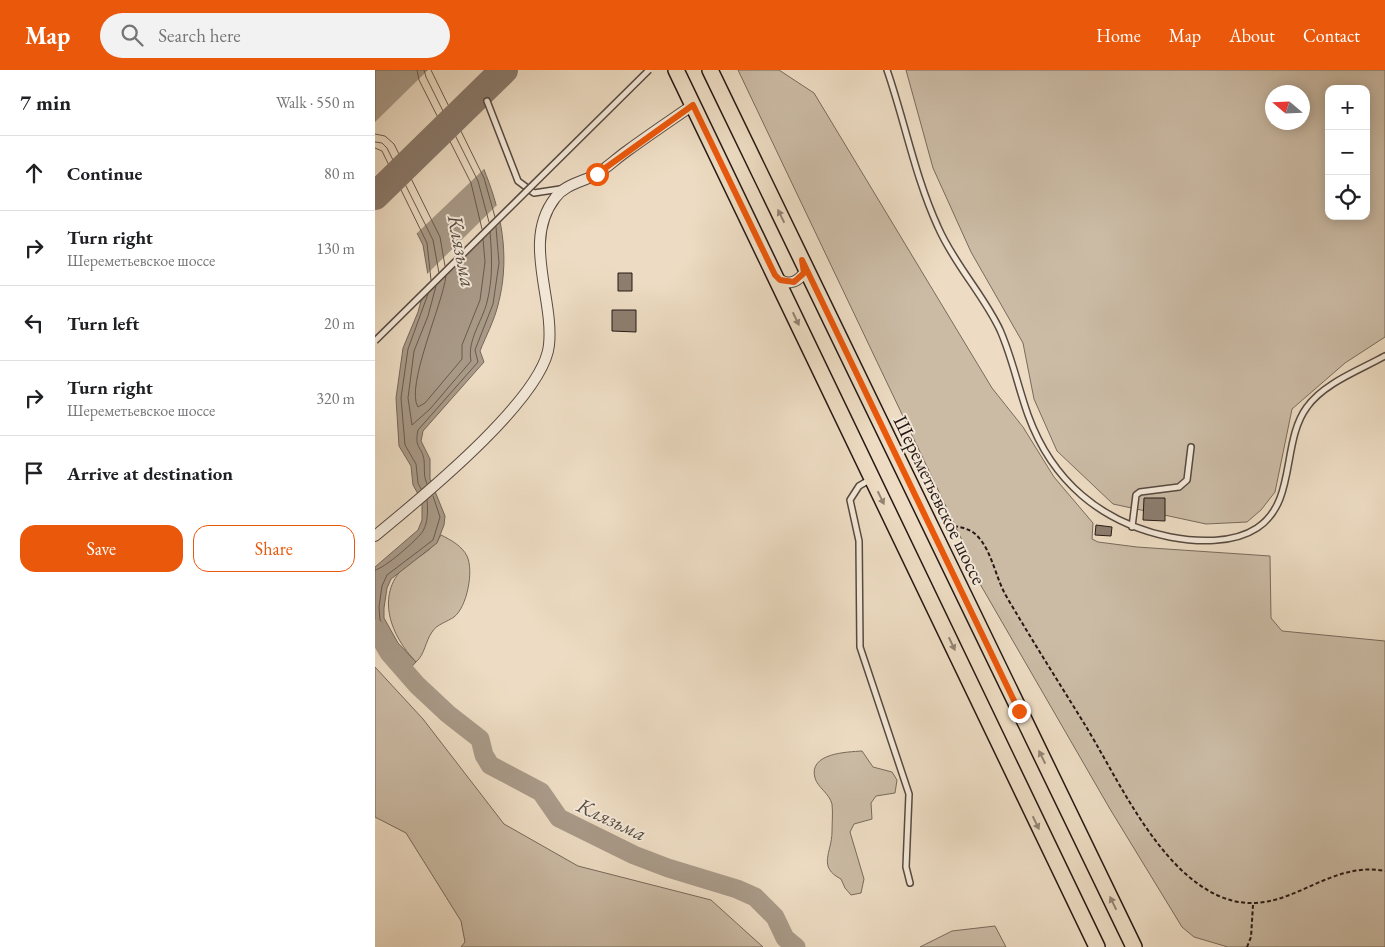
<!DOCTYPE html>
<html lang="en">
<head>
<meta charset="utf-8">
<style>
  :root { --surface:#fff; --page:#f2f2f2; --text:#202124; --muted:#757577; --line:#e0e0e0; --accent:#ea580c }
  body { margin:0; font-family:"EB Garamond",serif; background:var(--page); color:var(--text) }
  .controls { position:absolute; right:15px; top:15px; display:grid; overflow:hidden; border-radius:10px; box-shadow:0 2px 12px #0003 }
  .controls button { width:45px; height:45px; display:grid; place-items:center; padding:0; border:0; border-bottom:1px solid var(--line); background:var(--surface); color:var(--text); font:25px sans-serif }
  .compass { position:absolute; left:890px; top:15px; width:45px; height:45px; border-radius:50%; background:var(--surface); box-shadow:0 2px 12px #0003; rotate:289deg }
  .stop { position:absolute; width:15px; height:15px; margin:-11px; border:4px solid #ea580c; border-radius:50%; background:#fff }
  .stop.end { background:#ea580c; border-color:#fff; box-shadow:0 1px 5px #0008 }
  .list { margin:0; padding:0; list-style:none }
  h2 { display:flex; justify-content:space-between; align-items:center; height:65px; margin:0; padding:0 20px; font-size:21px }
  h2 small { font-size:16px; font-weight:400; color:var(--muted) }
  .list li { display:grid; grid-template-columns:32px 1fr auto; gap:15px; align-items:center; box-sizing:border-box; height:75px; padding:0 20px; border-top:1px solid var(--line) }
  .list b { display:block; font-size:19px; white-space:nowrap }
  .list p { margin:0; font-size:16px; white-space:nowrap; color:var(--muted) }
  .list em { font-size:16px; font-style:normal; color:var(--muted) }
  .actions { display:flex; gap:10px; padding:15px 20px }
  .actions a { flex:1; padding:11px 0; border:1px solid var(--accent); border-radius:15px; text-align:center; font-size:18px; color:var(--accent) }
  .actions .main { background:var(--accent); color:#fff }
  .icon { flex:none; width:28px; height:28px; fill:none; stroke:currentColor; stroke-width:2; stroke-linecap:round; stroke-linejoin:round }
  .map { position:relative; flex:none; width:1010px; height:877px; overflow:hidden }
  header { display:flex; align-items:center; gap:30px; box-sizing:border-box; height:70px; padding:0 25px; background:var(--accent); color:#fff }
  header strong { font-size:24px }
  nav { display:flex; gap:28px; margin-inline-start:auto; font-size:18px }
  .search { width:350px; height:45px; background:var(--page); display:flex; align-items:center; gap:12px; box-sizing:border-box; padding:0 18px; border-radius:28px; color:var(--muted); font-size:19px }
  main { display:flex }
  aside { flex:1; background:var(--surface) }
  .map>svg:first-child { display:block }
  .green { fill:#cbbba5; stroke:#786a5c; fill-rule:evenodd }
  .water { fill:#a99a88; stroke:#75665a }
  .pier { fill:#eddcc3 }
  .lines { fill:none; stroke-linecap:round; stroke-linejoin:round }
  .shore { stroke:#685a4e; stroke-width:1 }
  .river { stroke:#a99a88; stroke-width:19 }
  .taxiway { stroke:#8a7a6c; stroke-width:28 }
  .building { fill:#8d7e6f; stroke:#261914 }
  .lane-casing { stroke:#584a40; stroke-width:8 }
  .street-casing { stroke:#584a40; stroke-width:12 }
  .primary-casing { stroke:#261914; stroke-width:18 }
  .path { stroke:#261914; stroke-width:2; stroke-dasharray:4 2.5; stroke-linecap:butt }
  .lane { stroke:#f3e8d8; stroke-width:5 }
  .street { stroke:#f3e8d8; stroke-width:10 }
  .primary { stroke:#eddcc3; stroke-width:15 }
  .lane-bridge-casing { stroke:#584a40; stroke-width:8; stroke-linecap:butt }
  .lane-bridge { stroke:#f3e8d8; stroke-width:5 }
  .oneway { fill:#938474 }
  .route { stroke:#ea580c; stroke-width:6 }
  .labels { text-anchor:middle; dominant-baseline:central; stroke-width:4; stroke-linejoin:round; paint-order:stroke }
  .street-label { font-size:20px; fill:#261914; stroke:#f3e8d8 }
  .water-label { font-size:21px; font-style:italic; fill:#5a4d42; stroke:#f3e8d8 }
</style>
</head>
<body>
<header>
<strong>Map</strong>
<div class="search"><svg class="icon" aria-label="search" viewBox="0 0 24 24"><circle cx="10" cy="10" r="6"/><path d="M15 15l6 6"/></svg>Search here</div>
<nav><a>Home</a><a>Map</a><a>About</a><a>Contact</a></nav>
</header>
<main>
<aside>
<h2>7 min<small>Walk · 550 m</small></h2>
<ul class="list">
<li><svg class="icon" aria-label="ahead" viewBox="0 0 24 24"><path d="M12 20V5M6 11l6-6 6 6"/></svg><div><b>Continue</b></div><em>80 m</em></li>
<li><svg class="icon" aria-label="right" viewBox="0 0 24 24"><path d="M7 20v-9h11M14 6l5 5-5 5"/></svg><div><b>Turn right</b><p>Шереметьевское шоссе</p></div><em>130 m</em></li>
<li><svg class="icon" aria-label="left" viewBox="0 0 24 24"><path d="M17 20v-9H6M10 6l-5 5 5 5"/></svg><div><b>Turn left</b></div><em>20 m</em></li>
<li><svg class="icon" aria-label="right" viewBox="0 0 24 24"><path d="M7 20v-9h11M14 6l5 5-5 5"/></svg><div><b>Turn right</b><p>Шереметьевское шоссе</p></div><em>320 m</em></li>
<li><svg class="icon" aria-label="arrive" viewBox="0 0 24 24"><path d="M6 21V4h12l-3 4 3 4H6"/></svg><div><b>Arrive at destination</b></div></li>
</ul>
<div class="actions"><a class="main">Save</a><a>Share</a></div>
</aside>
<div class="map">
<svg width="1010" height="877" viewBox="0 0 1010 877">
  <rect width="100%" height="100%" fill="#eddcc3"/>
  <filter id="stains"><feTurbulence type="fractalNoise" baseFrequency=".004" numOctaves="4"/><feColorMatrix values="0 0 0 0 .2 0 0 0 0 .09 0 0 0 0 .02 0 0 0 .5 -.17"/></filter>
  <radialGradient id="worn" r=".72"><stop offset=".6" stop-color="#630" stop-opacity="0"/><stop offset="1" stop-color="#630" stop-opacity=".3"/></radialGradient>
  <path class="green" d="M363,0h41l35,23 178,295 31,39 31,50 39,46 -1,16 6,3 39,5 133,9 1,62 11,13 103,10v306h-157l-34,-10 -12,-10 -72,-118 -134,-232 -15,-39z
    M531,0h479v267l-40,26 -53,46 -17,83 -14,18 -14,12 -41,2 -93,-20 -56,-53 -23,-52 -11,-56 -52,-91 -38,-84zM954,19h37v127h-37zM898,22h30v30h-30z
    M66,465c10,5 21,11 26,21 7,15 0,51 -13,61 -7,5 -17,7 -22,15 -7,10 -7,22 -16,30 -25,-26 -41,-66 -12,-95 13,-10 29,-16 37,-32z
    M0,597l48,52 81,105 74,42 133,34 52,47h-302l4,-5 -4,-21 -55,-88 -31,-16z
    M487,681l11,16 19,5 5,8 -2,13 -19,3 -5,7 1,16 -18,5 -4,8 14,47 -3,14 -10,2 -6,-7 -4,-9c-24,-12 -9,-27 -9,-47 0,-9 1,-19 0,-28 -3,-11 -14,-16 -17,-26 -7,-25 32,-26 47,-27z
    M620,856l11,21h-86l32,-16z"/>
  <path class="water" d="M0,0h60c37,74 86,148 63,235 -4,16 -12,31 -18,46l4,11 -61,69 -2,10 9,18v20l15,37 -1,9 -7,18 -46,36 -4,9 -3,20v10l14,25 18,19 -14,15 -12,-17 -15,-15v-78l43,-37 4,-10v-19l-9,-16 -2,-19 -12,-20 -3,-48 7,-50 15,-36 10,-37 -5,-30 -48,-96z"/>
  <path class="pier" d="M53,0h10l48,97 -71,68 -40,-81v-32z
    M124,133l4,17 -86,84 8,-28z"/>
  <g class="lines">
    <path class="shore" d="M42,0l2,10 52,103 11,46
      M49,0l2,7 52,104 11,41
      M56,0l53,108 11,39
      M0,64l10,2 9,8 46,93 5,29
      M0,72l7,1 5,5 46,92 6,33
      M0,78l7,3 45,92 4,37
      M71,206c-3,27 -41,111 -28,131l7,-4 37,-44v-14l18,-45 5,-38 -2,-23
      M61,216l-8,30 -14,35 -6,47 4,27 18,-16 41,-48c-4,-21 11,-39 16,-59 6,-23 5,-47 3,-70
      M52,414c-4,-9 -2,-15 -3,-24 -2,-14 -10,-11 -6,-30l60,-68 -3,-12 18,-46 6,-41 -3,-36
      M46,419l-3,-6 -2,-19 -11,-19 -4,-47 7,-49 20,-55
      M0,500c9,-1 43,-31 48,-39 5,-9 5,-20 4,-31
      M0,572c13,2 19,17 26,26l7,-4 -15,-18 -13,-26 -1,-13 3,-21 5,-11 46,-35 7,-23 -7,-21"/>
    <path class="river" d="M0,559l14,24 28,32 31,29 32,25 4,16 6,10 51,27 18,26 75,37 34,13 69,21 18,8 20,20 10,21 11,9"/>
    <path class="taxiway" d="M0,126l129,-126"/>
  </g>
  <path class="building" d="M243,203h14v18h-14z
    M237,240h24v22l-24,-1z
    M769,428h21v23l-22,-1z
    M721,455l16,2 -1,9 -16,-1z"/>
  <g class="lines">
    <defs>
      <path id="lane" d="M512,0c18,52 28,107 51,157 16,37 45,67 62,103 12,27 18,57 28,85 24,66 73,108 142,122 26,5 63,7 87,-9 40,-26 24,-86 50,-121 17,-24 53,-37 78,-51
        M112,31l31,80 16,12 26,-4
        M496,409l-12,7 -9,14 9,41 1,106 49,147 -3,73 4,16
        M757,457l4,-32 4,-3 39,-5 8,-7 4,-33"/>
      <path id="street" d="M401,206c9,10 20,8 28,-3v-9
        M0,466c42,-35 169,-137 174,-191 5,-48 -27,-104 6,-147 10,-14 28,-16 42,-24 11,-7 20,-16 30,-23 22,-16 44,-31 66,-46"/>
      <path id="primary" d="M301,0l421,877
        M335,0l424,877"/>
    </defs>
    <use href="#lane" class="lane-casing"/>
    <use href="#street" class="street-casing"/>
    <use href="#primary" class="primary-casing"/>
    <path class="path" d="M579,456c11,2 19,4 26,13 12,15 16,38 25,55 25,43 51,84 77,126 35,56 74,148 137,176 64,28 104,-37 166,-25
      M872,877l4,-10 2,-32"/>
    <use href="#lane" class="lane"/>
    <use href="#street" class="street"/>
    <use href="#primary" class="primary"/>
    <defs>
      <path id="lane-bridge" d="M0,271l274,-271"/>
    </defs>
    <use href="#lane-bridge" class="lane-bridge-casing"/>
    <use href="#lane-bridge" class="lane-bridge"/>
  </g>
  <defs><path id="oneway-solid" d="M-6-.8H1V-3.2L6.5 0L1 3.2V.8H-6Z" transform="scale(1.25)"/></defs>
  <g class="oneway">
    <use href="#oneway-solid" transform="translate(406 146) rotate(-116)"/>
    <use href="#oneway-solid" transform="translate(421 249) rotate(65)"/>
    <use href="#oneway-solid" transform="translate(506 428) rotate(64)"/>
    <use href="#oneway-solid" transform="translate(577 574) rotate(65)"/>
    <use href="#oneway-solid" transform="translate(667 687) rotate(-116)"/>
    <use href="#oneway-solid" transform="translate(661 753) rotate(64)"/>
    <use href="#oneway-solid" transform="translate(738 833) rotate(-116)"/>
  </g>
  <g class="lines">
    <path class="route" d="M222,104l96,-69 82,170 5,5 14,2 10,-9 -2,-13 217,451"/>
  </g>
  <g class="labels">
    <g class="street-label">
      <text transform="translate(565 430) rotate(64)">Шереметьевское шоссе</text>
    </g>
    <g class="water-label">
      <text transform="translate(87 181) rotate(79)">Клязьма</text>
      <text transform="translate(237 749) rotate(25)">Клязьма</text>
    </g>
  </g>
  <rect width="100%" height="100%" filter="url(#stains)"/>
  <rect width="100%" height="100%" fill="url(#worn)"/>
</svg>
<div class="controls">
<button>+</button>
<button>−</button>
<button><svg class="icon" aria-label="locate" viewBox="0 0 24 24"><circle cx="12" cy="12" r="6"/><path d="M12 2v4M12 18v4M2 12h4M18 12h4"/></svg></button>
</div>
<svg class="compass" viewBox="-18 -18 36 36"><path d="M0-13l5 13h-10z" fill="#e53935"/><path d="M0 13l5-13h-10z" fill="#757577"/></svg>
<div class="stop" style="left:222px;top:104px"></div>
<div class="stop end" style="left:644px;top:641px"></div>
</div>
</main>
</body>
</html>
